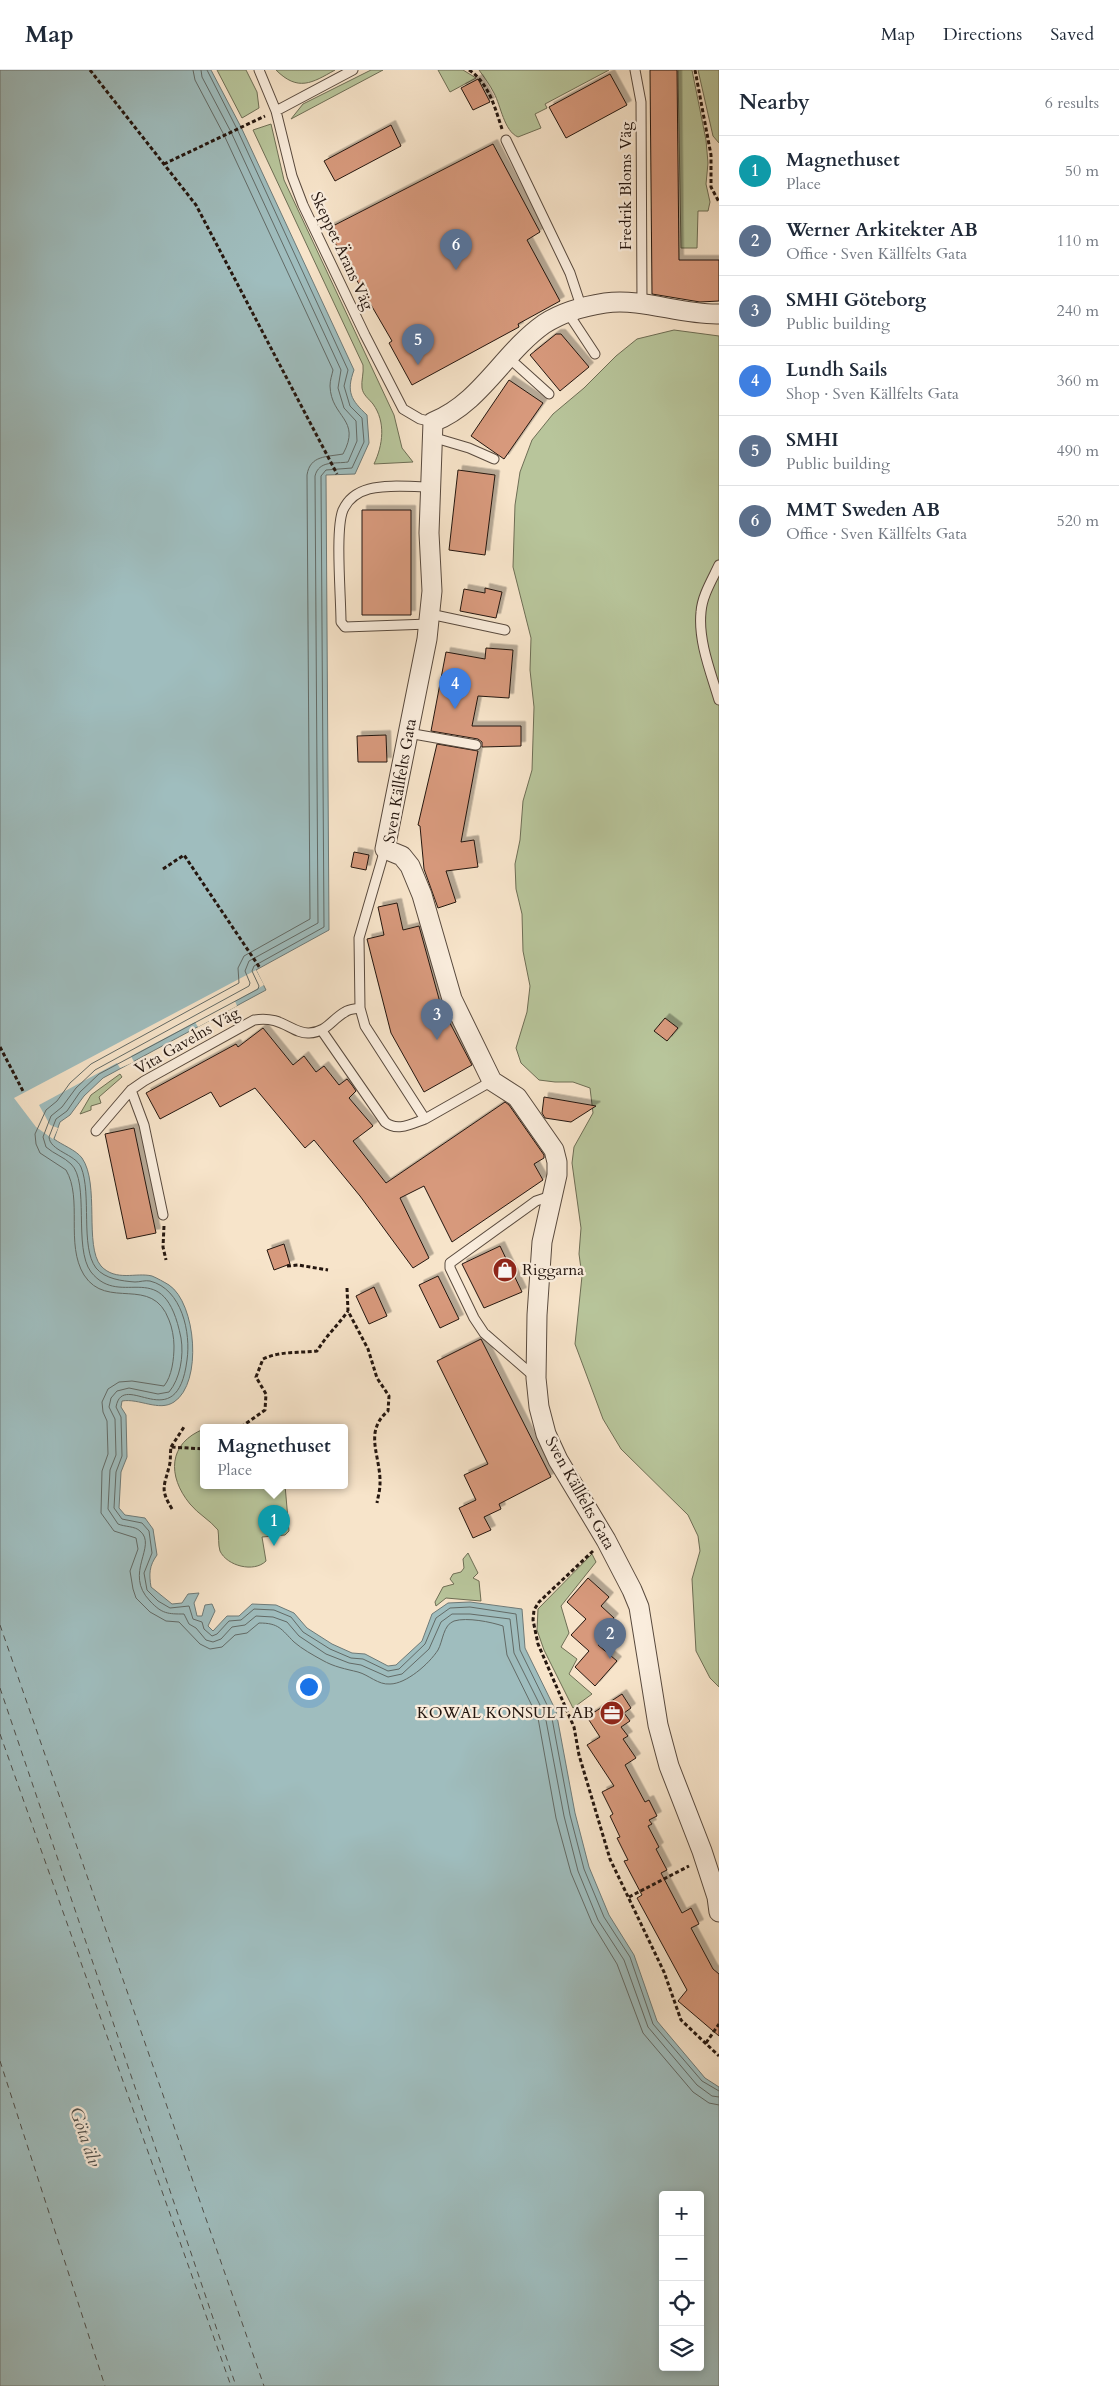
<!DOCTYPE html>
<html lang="en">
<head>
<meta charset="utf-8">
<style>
  :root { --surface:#fff; --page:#f6f6f7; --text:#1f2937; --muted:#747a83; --line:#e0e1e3; --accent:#8f2418 }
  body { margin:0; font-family:Cardo,serif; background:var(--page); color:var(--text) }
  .controls { position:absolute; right:15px; bottom:15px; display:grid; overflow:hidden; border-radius:5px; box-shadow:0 2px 8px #0003 }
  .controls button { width:45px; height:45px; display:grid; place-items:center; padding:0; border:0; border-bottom:1px solid var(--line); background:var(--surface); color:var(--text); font:25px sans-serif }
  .you { position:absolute; left:308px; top:1616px; width:18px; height:18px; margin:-12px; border:4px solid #fff; border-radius:50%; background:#1a73e8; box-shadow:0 0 0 8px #1a73e833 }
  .badge { display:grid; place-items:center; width:32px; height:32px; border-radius:50%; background:var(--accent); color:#fff; font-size:16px; font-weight:700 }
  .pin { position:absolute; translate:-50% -41px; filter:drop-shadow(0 1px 2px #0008) }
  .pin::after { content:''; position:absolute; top:26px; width:18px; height:15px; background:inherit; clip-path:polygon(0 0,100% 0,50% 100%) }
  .popup { position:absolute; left:200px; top:1354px; width:148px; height:65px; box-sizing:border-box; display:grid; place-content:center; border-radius:5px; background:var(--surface); filter:drop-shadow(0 1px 4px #0005); font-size:16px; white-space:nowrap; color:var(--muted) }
  .popup b { font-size:19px; color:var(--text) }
  .popup::after { content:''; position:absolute; left:50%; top:100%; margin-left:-10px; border:10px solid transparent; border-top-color:var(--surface) }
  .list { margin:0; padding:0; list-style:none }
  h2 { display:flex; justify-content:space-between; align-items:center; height:65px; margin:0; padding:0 20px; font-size:21px }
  h2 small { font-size:16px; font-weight:400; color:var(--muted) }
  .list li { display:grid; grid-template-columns:32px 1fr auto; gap:15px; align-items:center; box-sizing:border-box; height:70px; padding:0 20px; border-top:1px solid var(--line) }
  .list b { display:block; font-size:19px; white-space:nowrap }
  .list p { margin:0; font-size:16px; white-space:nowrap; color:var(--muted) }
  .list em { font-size:16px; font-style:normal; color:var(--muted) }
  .icon { flex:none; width:28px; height:28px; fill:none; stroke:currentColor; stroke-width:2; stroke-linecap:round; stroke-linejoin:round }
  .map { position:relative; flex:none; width:719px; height:2316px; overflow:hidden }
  header { display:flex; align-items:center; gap:30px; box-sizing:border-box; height:70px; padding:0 25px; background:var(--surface); border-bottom:1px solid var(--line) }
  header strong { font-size:24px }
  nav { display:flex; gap:28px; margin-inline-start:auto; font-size:18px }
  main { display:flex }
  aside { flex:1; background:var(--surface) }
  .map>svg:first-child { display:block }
  .green { fill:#b8c59b; stroke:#6e6e55 }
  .water { fill:#9fbdbe; stroke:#6e7a78; fill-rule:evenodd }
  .pier { fill:#f7e4ca }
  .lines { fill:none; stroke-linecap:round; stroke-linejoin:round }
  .shore { stroke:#626a66; stroke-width:1 }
  .ferry { stroke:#4f504c; stroke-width:1; stroke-dasharray:6 5; stroke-linecap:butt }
  .building { fill:#d7997c; stroke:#24160f; filter:url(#shadow) }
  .service-casing { stroke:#594a3e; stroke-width:11 }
  .minor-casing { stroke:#594a3e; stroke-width:21 }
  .path { stroke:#24160f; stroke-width:3; stroke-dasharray:4 2.5; stroke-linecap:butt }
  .service { stroke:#faeddd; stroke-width:9 }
  .minor { stroke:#faeddd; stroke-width:19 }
  .labels { text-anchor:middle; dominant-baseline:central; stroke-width:4.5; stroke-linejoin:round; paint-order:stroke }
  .street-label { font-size:16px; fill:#24160f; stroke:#faeddd }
  .poi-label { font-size:16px; fill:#24160f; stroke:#faeddd; text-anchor:start }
  .water-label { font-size:18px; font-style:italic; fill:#4f504c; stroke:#faeddd }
</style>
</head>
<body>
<header>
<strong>Map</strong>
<nav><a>Map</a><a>Directions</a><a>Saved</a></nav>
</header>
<main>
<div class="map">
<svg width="719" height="2316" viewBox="0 0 719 2316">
  <defs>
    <filter id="shadow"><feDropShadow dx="4.5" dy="-4.5" stdDeviation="0" flood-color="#0004"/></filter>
  </defs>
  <rect width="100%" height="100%" fill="#f7e4ca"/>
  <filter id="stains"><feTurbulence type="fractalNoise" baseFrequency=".004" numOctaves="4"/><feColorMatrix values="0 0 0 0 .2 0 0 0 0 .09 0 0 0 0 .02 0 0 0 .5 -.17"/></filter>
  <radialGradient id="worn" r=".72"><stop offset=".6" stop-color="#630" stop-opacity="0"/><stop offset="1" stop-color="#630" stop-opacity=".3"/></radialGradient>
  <path class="green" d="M217,0h29l11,22 2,16 -17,10z
    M276,0h59c-23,13 -37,22 -59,0z
    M371,0h12l-92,49 12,-15z
    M438,0h25l13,8 -26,14z
    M479,0h130l-64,34 2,4 -12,6 6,14 -23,9c-14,-6 -17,-31 -24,-44 -4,-8 -10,-16 -15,-23z
    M678,0h14l14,70 2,23 -2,21 4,18 -2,9h-10l-1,37h-16z
    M698,0h21v73l-6,-7z
    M271,54l13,56 110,235 8,33 11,14 -39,2c9,-19 12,-42 -1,-60 -4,-5 -10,-9 -11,-16 -1,-7 2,-15 1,-23l-110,-235z
    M674,260l45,6v1351l-9,-9 -14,-27 -4,-72 8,-28 -2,-15 -10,-21 -67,-66 -18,-30 -28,-75 7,-68 -3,-22 2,-26 -9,-65 2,-16 19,-34 -3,-25 -17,-6h-18l-16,-2 -18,-17 -5,-15 11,-36 3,-26 -7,-35 -1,-37 -6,-25 -1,-25 5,-24 3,-39 9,-31 2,-63 -4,-37 1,-32 -18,-71 2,-62 5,-33 12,-32 21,-26 31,-26 32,-32 21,-17z
    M120,1004l2,3 -23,20 2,6 -10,3v4l-11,4 11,-19z
    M204,1359v56h81l4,46 -4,4 -23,2 4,24c-12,12 -39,5 -46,-10 -2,-6 -1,-15 -2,-21 -8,-10 -20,-16 -28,-26 -23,-28 -22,-61 14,-75z
    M468,1483l10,20 -5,5 6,3 2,20 -35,-3 -10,8 -1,-4 8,-15 11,-3 -4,-5 3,-5 8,-2 3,-4 -1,-9z
    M592,1484l4,8 -35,44 8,27 -8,14 16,12 -8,15 23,20 -19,14 -29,-58 -7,-20 1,-21z"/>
  <path class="water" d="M0,0h211l30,57 113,243c-8,22 -3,30 13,45l2,28 -14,31 -29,1 3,455 -73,40 10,20 -163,88 -19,18 -14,19 -10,7 -6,17c8,6 22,11 28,19 18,26 2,88 19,108 15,16 35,6 51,10 5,2 12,6 17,9 27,18 34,98 5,117 -15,10 -35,-4 -52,-1l-1,6 5,8 1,42 -6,15 -2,36 6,7 20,3 8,11 4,26c-8,11 -8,19 -6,32l21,17 10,-1 6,-9 11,-1 -5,10 3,13h5l3,-11 7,-1 3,7 -7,15 5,5 14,-15h12l13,-12 24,1 18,8 13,15 25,16 20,9 13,1 23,12 8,-1 26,-24 10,-27 16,-11 22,-1 52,7 3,39 31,63 19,102 14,54 20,48 25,40 23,66 48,57 14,9v299h-719zM663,2125h37v172h-37z"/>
  <path class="pier" d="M256,900l8,15 -29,16 2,5 -39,21 -3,-5 -64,34 3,6 -14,6 -3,-5 -78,42 11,20 8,3 -5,11 -17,-12 -22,-29z"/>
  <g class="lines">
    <path class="shore" d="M193,0l2,10 29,55 109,235c-1,5 -3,10 -3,16 1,32 32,33 13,68 -16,3 -33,1 -36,21l3,444 -66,37 -6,12 1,15 -148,81 -21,19 -13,18 -11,9 -11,24 1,10 4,9 26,17c17,29 -1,74 18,105 23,36 68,-1 85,45 3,7 5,18 5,26 0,13 -2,30 -10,40l-32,-5 -13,1 -11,7 -6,13 1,10 4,9 1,33 -6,17 -1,42 13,18 22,7 2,11 -8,22 3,18 3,9 14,14 16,9 13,1 21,22 10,5 12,-2 13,-12 12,-2 12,-10c20,0 22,6 35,19 8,7 19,13 28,18 12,7 24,9 36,12 11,3 20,13 32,12 16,0 39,-20 48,-34 5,-9 5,-25 16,-29 13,-4 37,1 49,5l4,29 31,63 18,100 15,55 21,50 25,41 26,69 50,59 16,11 10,2
      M201,0l1,7 29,55 110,238 -3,18 6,20 12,13 1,20 -9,21c-13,2 -29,-2 -33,14l3,447 -69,38 -4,10 5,12 -1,3 -154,84 -19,18 -14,19 -11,9 -8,21 3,10c8,7 18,10 25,17 19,18 2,84 20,108 31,39 73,-20 90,66 3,18 -1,41 -12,54l-11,2 -29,-6 -12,3 -6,7 -2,9 6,12 1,36 -6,15 -2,39 10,15c7,3 17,2 22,7 18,15 -17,42 10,70 12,13 18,13 34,13l5,10 7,4 10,12 7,2 8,-3 11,-12 13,-2 11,-9 17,1 14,5 12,14 27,18 23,9 12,2 27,12 14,-3 27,-25 12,-27 11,-8h18l40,5 4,34 31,62 19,101 14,55 20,49 26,40 24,67 49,58 15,11 7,1
      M207,0l30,59 111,241 -4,16 6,20 12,12 2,24 -12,26 -26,2 -5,6 3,451 -70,39 -2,5 7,15 -1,3 -159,85 -19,18 -13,19 -11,8 -7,18c1,14 26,17 32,30 11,27 -1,80 15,101 9,11 26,13 39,14 5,0 10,-2 15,-1 32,8 41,52 37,79 -10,80 -64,8 -71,47l5,10 1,39 -6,16 -2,36 8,11 20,4 7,8 3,22 -8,20 3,17 11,11 12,7 19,-2 4,13 9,3 2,7 8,7 5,-2 12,-13 12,-1 13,-11 20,1 17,7 12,15 27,17 21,9 12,1 25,12 11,-2 26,-25 11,-26 14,-10 20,-1 46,7 4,36 31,63 19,102 14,54 20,48 26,40 23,67 49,57 17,10"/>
    <path class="ferry" d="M0,1555l264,761
      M0,1618l236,698
      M0,1664l231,652
      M0,1991l105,325"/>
  </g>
  <path class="building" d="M650,0h27l2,190h40v41l-19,1 -48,-8z
    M610,4l17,31 -61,33 -17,-31z
    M478,9l12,23 -17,8 -12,-22z
    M391,55l10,21 -66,35 -11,-20z
    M493,74l47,88 -13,8 33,61 -42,23 1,3 -107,58 -23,-42 3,-2 -65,-112z
    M556,264h5l28,33 -29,24 -30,-36z
    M509,310l34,23 -39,56 -33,-23z
    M458,400l37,5 -10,80 -36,-5z
    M362,440h49v105h-49z
    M485,518l17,4 -6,26 -36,-7 4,-22 21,4z
    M486,578l27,2 -4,48 -31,-2 -6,30h49v20l-39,1v-5l-4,-3 -47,-8 15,-79 39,7z
    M386,665l1,27h-29l-1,-26z
    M437,674l41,7 -17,91 13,-2 4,27 -32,4 10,31 -18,6 -14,-39 -4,-43 -2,-1z
    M354,782l15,3 -3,15 -15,-3z
    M397,833l6,27 16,-4 22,80 31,59 -48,27 -33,-59 -24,-94 17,-4 -6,-28z
    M665,948l13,10 -11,13 -13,-10z
    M263,958l30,37 11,-9 12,16 8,-6 15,19 8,-6 5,6 4,6 -7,7 24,28 -20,15 33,42 119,-81 4,3 35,50v3l-10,6 9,16 -91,62 -28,-56 -24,12 29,60 -16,10 -53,-72 -46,-56 -9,8 -50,-60 -35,19 -9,-15 -51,27 -14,-26 90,-49 2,3z
    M544,1027l52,9 -25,16 -26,-4 -3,-5z
    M134,1058l22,105 -29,6 -22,-105z
    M284,1174l6,20 -16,6 -7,-20z
    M500,1176l22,46 -38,16 -22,-44z
    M438,1206l21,43 -19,9 -21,-43z
    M374,1217l13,29 -18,8 -13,-28z
    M481,1269l70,138 -52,27 2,5 -17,8 7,13 -18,8 -14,-30 17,-8 -12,-25 24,-11 -51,-103z
    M588,1508l21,19 -8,9 13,12 -6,7 5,3 -15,17 19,16 -22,25 -20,-19 14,-16 -18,-16 15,-16 -19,-17z
    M622,1624l9,14 -7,5 6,8 -9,6 7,9 -5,3 13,19 -11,7 20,37 4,-2 8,16 -8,4 3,4 -4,2 11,21 -3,2 11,21 -6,3 21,40 9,-5 8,16 -8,4 22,41 6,5v62l-41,-35 9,-11 -50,-92 5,-3 -18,-34 4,-1 -11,-22 3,-1 -10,-21 3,-2 -11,-22 12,-6 -27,-41 13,-8 -13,-20z"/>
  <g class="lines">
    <defs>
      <path id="service" d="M259,0l17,41 16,65 11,29 62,130 38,74 17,10 13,3
        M635,0l6,32 1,201
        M276,41l77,-41
        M506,70l64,133 12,36
        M568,243l27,41
        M509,288l40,36
        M432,367l37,11 25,11
        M719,495c-7,15 -17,31 -18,47 -3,29 10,61 18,88
        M430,544l75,16
        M429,554l-84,3 -4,-5c0,-25 -6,-93 2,-112 5,-11 15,-18 26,-21 19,-5 43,-2 62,-2
        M408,663l68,12
        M385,779l-26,89 1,70 5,18 60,93 67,-38
        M322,961l63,91c12,10 26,2 40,-3
        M131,1020l13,35 19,90
        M96,1061l35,-41 13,-9 110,-61c28,-5 38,14 55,13 18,-1 22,-13 36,-21 4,-3 10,-3 15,-4
        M536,1308l-52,-45 -10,-15 -24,-50v-5l86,-62 15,-5"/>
      <path id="minor" d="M719,244c-39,1 -75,-16 -114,-11 -20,3 -44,10 -61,21 -41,29 -63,79 -111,98l-4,111 3,58 -5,48 -42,210 17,7 8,10 12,29 30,104 40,82 25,16 37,53 3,12v13l-15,67 -5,73 -1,63 3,29 7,27 12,26 48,80 26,50 7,17 19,118 11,41 33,85 15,46 2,15"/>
    </defs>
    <use href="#service" class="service-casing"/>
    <use href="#minor" class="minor-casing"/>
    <path class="path" d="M90,0l106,135 141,269
      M469,0c20,13 26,38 33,59
      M695,0l16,85v32l8,15
      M164,94l101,-48
      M163,799l21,-14 76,113
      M0,977l24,46
      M164,1156l-1,21 3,13
      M287,1196l11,-1 30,5
      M347,1218l1,23 20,38 9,29 12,18 -1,15c-25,21 -7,45 -8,73 0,6 -2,13 -3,19
      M241,1357l24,-17 1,-16 -10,-17 7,-18c17,-8 36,-6 54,-8 9,-15 21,-26 31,-40
      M171,1377l13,-20
      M172,1439c-12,-20 -8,-22 -3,-42 2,-6 1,-13 2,-20l33,2
      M593,1481l-54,51 -5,8 -1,10 5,24 36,83 5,28 31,104 54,113 17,48 38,36
      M629,1827l60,-31
      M706,1973l13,-19"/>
    <use href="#service" class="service"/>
    <use href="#minor" class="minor"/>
  </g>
  <defs>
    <symbol id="shop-disc" viewBox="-11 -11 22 22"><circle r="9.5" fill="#8f2418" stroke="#faeddd"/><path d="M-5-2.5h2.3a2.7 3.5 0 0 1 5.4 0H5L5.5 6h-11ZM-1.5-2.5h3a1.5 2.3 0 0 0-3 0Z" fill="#fff"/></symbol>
    <symbol id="office-disc" viewBox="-11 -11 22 22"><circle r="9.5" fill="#8f2418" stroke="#faeddd"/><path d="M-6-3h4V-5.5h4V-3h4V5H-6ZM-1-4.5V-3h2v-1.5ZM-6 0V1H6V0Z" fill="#fff"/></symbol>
  </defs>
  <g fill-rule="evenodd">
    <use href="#shop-disc" x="491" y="1186" width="28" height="28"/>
    <use href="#office-disc" x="598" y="1629" width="28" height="28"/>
  </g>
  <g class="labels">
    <g class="street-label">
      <text transform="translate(626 116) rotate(-90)">Fredrik Bloms Väg</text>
      <text transform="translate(342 181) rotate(65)">Skeppet Ärans Väg</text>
      <text transform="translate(400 711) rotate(-80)">Sven Källfelts Gata</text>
      <text transform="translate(187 971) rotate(-30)">Vita Gavelns Väg</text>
      <text transform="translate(580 1423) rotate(61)">Sven Källfelts Gata</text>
    </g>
    <g class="poi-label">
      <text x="522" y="1200">Riggarna</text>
      <text x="594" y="1643" text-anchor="end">KOWAL KONSULT AB</text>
    </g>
    <g class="water-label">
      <text transform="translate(85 2067) rotate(71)">Göta älv</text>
    </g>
  </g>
  <rect width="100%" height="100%" filter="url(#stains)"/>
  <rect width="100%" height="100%" fill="url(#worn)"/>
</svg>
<div class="controls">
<button>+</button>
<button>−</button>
<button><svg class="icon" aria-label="locate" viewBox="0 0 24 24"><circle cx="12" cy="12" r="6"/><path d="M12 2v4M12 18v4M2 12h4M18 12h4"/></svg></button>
<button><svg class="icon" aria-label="layers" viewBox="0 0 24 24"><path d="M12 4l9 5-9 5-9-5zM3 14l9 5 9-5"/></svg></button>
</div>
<div class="you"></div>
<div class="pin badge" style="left:274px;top:1476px;background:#0f9aa8">1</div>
<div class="popup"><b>Magnethuset</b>Place</div>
<div class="pin badge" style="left:610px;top:1589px;background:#5c6f8a">2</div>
<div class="pin badge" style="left:437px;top:970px;background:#5c6f8a">3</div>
<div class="pin badge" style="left:455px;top:639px;background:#3f7fe0">4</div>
<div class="pin badge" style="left:418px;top:295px;background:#5c6f8a">5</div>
<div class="pin badge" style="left:456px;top:200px;background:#5c6f8a">6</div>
</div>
<aside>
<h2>Nearby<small>6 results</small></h2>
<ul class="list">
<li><span class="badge" style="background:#0f9aa8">1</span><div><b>Magnethuset</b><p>Place</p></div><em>50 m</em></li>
<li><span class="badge" style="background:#5c6f8a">2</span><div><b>Werner Arkitekter AB</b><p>Office · Sven Källfelts Gata</p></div><em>110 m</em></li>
<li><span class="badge" style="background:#5c6f8a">3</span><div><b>SMHI Göteborg</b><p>Public building</p></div><em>240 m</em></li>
<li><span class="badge" style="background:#3f7fe0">4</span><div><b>Lundh Sails</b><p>Shop · Sven Källfelts Gata</p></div><em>360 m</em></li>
<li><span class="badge" style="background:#5c6f8a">5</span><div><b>SMHI</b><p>Public building</p></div><em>490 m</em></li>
<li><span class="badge" style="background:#5c6f8a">6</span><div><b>MMT Sweden AB</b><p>Office · Sven Källfelts Gata</p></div><em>520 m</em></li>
</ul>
</aside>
</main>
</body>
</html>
